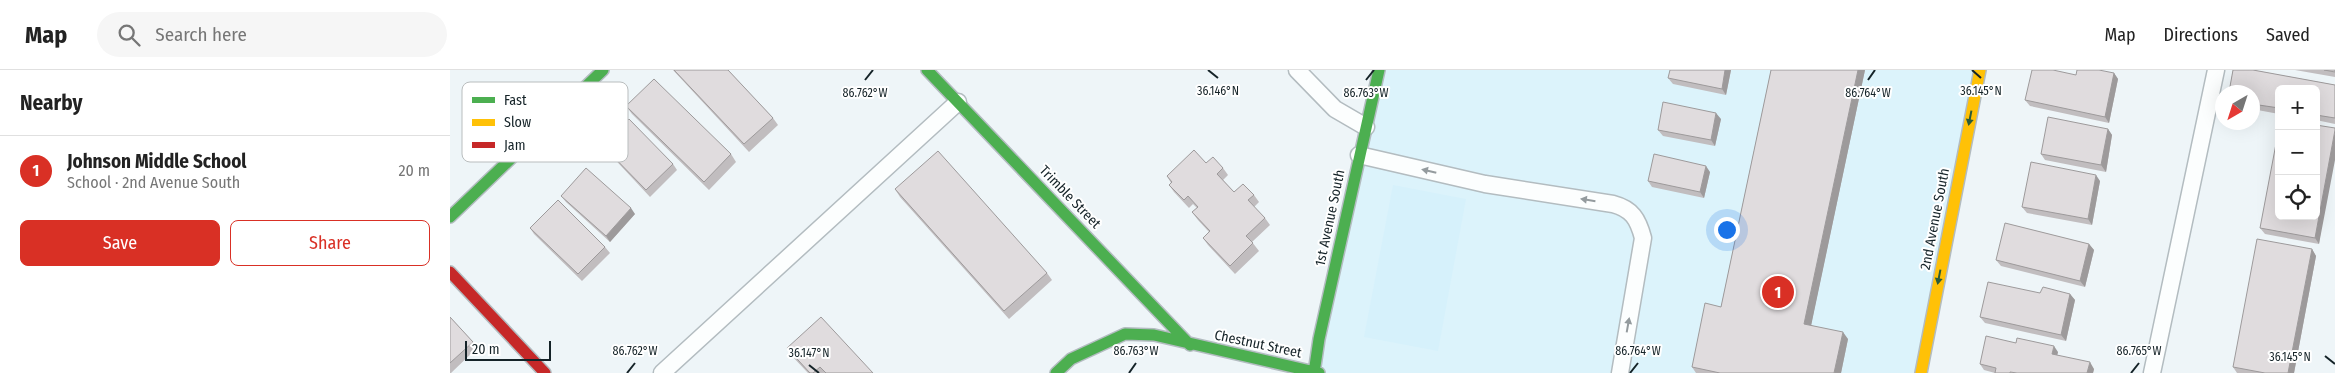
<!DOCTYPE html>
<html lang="en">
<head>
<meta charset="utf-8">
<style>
  :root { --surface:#fff; --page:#f6f6f6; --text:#222; --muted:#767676; --line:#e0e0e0; --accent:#d93025 }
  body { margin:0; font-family:"Fira Sans Condensed",sans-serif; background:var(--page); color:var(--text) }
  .controls { position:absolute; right:15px; top:15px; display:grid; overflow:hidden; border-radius:8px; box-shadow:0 5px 20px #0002 }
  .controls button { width:45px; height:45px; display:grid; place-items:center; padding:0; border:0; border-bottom:1px solid var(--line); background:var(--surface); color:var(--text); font:25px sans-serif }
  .compass { position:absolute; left:1765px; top:15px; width:45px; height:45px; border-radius:50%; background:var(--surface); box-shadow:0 5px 20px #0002; rotate:219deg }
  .scale { position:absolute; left:15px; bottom:12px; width:86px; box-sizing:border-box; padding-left:5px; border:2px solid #152328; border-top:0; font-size:14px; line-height:18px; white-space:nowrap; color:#152328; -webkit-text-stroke:4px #fff; paint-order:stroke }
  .you { position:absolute; left:1276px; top:159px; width:18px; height:18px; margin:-12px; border:4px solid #fff; border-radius:50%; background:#1a73e8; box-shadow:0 0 0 8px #1a73e833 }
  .badge { display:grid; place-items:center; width:32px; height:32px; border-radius:50%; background:var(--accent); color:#fff; font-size:16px; font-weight:700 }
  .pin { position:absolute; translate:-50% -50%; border:2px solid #fff; box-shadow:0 1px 5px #0006 }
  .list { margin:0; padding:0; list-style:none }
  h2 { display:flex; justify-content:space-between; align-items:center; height:65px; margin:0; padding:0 20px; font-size:21px }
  h2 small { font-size:16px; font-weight:400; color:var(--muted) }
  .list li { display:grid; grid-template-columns:32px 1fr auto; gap:15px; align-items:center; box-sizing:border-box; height:70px; padding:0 20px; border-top:1px solid var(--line) }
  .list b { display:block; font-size:19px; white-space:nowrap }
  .list p { margin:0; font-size:16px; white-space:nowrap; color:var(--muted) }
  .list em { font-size:16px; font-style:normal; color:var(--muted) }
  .actions { display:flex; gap:10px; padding:15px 20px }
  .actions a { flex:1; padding:11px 0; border:1px solid var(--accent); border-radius:8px; text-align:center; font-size:18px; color:var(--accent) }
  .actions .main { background:var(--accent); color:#fff }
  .icon { flex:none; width:28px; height:28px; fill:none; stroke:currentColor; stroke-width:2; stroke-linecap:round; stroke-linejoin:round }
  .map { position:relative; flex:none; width:1885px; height:303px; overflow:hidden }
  header { display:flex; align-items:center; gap:30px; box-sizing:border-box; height:70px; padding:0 25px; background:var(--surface); border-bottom:1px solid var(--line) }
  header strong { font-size:24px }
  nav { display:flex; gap:28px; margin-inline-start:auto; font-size:18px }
  .search { width:350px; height:45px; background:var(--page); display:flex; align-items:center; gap:12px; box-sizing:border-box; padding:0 18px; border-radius:28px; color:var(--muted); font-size:19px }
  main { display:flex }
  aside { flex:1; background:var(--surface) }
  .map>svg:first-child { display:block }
  .built { fill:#dcf3fb }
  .green { fill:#d6f1fb }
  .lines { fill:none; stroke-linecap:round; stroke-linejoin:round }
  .lane-casing { stroke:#b3bcc0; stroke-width:19 }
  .fast-casing { stroke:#b3bcc0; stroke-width:14 }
  .slow-casing { stroke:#b3bcc0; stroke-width:14 }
  .jam-casing { stroke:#b3bcc0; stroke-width:14 }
  .lane { stroke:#fcfefe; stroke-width:16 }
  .fast { stroke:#4caf50; stroke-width:11 }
  .slow { stroke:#ffc107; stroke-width:11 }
  .jam { stroke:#c62828; stroke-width:11 }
  .wall { fill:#c1bdbf }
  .shaded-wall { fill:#9d9a9b }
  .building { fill:#e0dcde; stroke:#9d9a9b }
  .oneway { fill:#2b5b38 }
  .oneway2 { fill:#949b9e }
  .ticks { fill:none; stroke:#152328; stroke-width:2 }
  .labels { text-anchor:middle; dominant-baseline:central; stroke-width:4; stroke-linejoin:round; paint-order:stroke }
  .street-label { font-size:14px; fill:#152328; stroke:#fff }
  .key { fill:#fff; stroke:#b9bdbe; stroke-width:1 }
  .key-label { font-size:14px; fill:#152328 }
  .ticks-label { font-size:12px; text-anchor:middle; fill:#152328; stroke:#fff; stroke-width:4; stroke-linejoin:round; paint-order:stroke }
</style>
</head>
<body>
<header>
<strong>Map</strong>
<div class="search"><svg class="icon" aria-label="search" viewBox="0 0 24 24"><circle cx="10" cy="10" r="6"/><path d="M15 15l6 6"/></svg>Search here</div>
<nav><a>Map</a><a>Directions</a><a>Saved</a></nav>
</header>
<main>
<aside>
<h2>Nearby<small></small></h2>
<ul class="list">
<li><span class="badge">1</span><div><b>Johnson Middle School</b><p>School · 2nd Avenue South</p></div><em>20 m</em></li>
</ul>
<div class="actions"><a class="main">Save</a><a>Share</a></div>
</aside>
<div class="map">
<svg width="1885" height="303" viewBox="0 0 1885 303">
  <rect width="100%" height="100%" fill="#eef5f8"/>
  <path class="built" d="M929,0h601l-59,303h-602z"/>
  <path class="green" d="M943,115l73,14 -28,152 -74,-14z"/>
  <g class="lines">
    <defs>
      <path id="lane" d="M847,0l38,39 31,18
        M909,85l126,29 128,20c19,5 25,15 30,34l-23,135
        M212,303l296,-271
        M1702,303l64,-303"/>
      <path id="fast" d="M477,0l263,275
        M0,147l153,-147
        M606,303l15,-14 54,-25 29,1 165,38
        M864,303l5,-34 60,-269"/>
      <path id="slow" d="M1471,303l59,-303"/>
      <path id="jam" d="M0,202l95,101"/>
    </defs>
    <use href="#lane" class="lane-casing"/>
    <use href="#fast" class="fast-casing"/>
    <use href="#slow" class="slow-casing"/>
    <use href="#jam" class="jam-casing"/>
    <use href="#lane" class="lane"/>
    <use href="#fast" class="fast"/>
    <use href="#slow" class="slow"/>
    <use href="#jam" class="jam"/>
  </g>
  <path class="wall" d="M223,0h55l45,48 5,7 -29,27z
    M1281,0l-5,25 -53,-11 -5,-6z
    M1321,0h94l-54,255 37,14 -7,34h-145l-4,-6 29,-60z
    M1783,0h20l82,15v39l-19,-4v-31h-37v25l-27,-5v-17h-23z
    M1845,0h40v7z
    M1664,3l4,6 -9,44 -79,-17 -5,-6 51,-25z
    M176,36l105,48 5,8 -27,28 -77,-76z
    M1271,49l-6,27 -52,-10 -5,-6z
    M1885,58l-16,116 -54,-10 -5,-6z
    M1658,59l4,6 -6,37 -61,-12 -4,-6z
    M152,75l71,19 4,6 -27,27 -43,-46z
    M756,93l17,5 5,7 -5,5 11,12 20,3 5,7 -5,5 11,11 5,7 -18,17 7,9 -24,23 -27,-29 -5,-7 6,-6 -11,-12 -6,-8 5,-4 -4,-4 -4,4 -15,-16 -5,-7 2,-2 -4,-7z
    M1260,102l-6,26 -52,-11 -4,-6z
    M1650,111l-8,44 -65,-12 -5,-6z
    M445,119l152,84 5,7 -43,39 -109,-122z
    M111,126l74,18 -25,28 -44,-40z
    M80,158l75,19 5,6 -28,28 -48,-47z
    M1639,174l5,6 -9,37 -84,-21 -5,-6z
    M1862,179l4,7 -22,117h-57l-4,-6z
    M1620,224l5,6 -9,41 -81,-18 -5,-6z
    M0,247l23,25 4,6 -26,25h-1z
    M337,278l86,25h-65l-16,-17z
    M1608,282l-1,3 37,14 -1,4h-98l-11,-3 -4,-6z"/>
  <path class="shaded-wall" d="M1275,0h6l-5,25 -4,-6z
    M1408,0h7l-55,261 -6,-7z
    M1664,3l4,6 -9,44 -4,-6z
    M1266,43l5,6 -6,27 -4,-6z
    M1658,59l4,6 -6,37 -5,-7z
    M1885,60v30l-16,84 -4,-6z
    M1256,96l4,6 -6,26 -4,-6z
    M1646,105l4,6 -8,44 -4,-6z
    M181,138l4,6 -25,28 -4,-6z
    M1639,174l5,6 -9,37 -5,-6z
    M1862,179l4,7 -22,117h-6z
    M1620,224l5,6 -9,41 -5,-6z
    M1393,262l5,7 -7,34h-7z
    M1604,276l4,6 -2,8 -4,-6z
    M1640,292l4,7 -1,4h-6z"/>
  <path class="building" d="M224,0h54l45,48 -29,26z
    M1220,0h55l-3,19 -54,-11z
    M1321,0h87l-54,254 39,8 -9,41h-114l-28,-6 13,-64 16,4z
    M1582,0h21l23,5 1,-5h22l15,3 -9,44 -80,-17z
    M1783,0h20l82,15v33l-19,-3v-26h-37v19l-27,-4v-12h-23z
    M1874,0h11v2z
    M204,9l77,75 -27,28 -78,-76z
    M1213,32l53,11 -5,27 -53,-10z
    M1598,47l60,12 -7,36 -60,-11z
    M179,49l44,45 -27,26 -44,-45z
    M1866,55l19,3v2l-20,108 -55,-10 19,-100v88h37z
    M744,80l12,13 7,-6 10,11 -6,6 17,18 9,-8 11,11 -6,5 17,18 -19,18 7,7 -23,23 -27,-28 7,-7 -18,-19 6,-5 -10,-11 -4,4 -15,-15 3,-3 -5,-6z
    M488,81l109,122 -43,38 -109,-122z
    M1204,84l52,12 -6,26 -52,-11z
    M1581,92l65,13 -8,44 -66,-12z
    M136,98l45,40 -25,28 -45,-40z
    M108,130l47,47 -27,27 -48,-46z
    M1555,153l84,21 -9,37 -84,-21z
    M1807,169l55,10 -24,124h-23l-32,-6z
    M1538,212l52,11 3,-6 27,7 -9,41 -81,-18z
    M0,247l23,25 -23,21z
    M371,247l52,56h-47l-6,-6 -7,6h-3l-23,-25z
    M1536,266l30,7 1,-5 37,8 -2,8 38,8 -3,11h-70l-7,-1v1h-15l1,-5 -16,-4z"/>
  <defs><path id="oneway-solid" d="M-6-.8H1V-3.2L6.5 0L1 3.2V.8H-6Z" transform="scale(1.25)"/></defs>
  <g class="oneway">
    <use href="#oneway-solid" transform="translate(1520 48) rotate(101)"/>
    <use href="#oneway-solid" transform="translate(1489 207) rotate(101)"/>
  </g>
  <g class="oneway2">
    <use href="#oneway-solid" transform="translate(979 101) rotate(-167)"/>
    <use href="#oneway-solid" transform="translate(1138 130) rotate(-171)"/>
    <use href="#oneway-solid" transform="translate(1178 255) rotate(-80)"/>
  </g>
  <path class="ticks" d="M758,0l10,8M1522,0l9,8M415,10l8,-10M916,10l8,-10M1418,10l7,-10M1875,286l10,8M359,295l10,8M177,303l8,-10M679,303l7,-10M1180,303l8,-10M1681,303l8,-10"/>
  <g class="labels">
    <g class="street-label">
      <text transform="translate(620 127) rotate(46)">Trimble Street</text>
      <text transform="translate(880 148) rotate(-78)">1st Avenue South</text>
      <text transform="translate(1485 149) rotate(-79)">2nd Avenue South</text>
      <text transform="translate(808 274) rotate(12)">Chestnut Street</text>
    </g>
  </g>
  <rect x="12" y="12" width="166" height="80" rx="8" class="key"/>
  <rect x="22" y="27" width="23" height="6" fill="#4caf50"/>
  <rect x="22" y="49" width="23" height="7" fill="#ffc107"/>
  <rect x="22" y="72" width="23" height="6" fill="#c62828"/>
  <g class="key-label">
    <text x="54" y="35">Fast</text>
    <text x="54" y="57">Slow</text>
    <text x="54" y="80">Jam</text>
  </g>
  <g class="ticks-label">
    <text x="768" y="25">36.146°N</text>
    <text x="1531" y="25">36.145°N</text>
    <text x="415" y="27">86.762°W</text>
    <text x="916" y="27">86.763°W</text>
    <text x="1418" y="27">86.764°W</text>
    <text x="185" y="285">86.762°W</text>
    <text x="1188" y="285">86.764°W</text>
    <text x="686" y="285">86.763°W</text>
    <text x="1689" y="285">86.765°W</text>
    <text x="359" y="287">36.147°N</text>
    <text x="1840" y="291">36.145°N</text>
  </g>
</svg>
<div class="controls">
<button>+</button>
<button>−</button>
<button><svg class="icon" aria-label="locate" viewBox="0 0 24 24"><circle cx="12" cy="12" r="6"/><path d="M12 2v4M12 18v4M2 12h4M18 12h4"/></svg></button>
</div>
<svg class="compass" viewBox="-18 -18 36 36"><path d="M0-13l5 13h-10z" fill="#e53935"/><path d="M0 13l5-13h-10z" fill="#767676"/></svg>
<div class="scale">20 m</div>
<div class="you"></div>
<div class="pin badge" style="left:1328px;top:222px">1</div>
</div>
</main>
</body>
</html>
